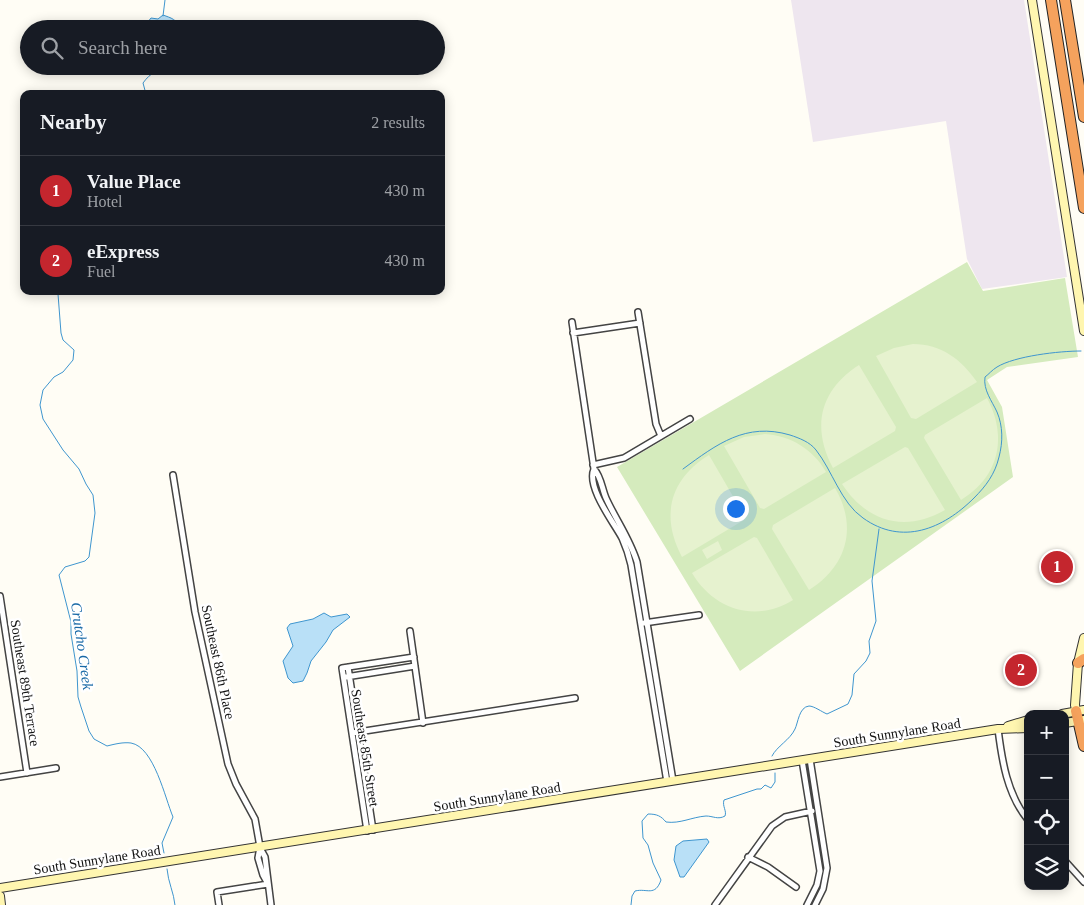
<!DOCTYPE html>
<html lang="en">
<head>
<meta charset="utf-8">
<style>
  :root { --surface:#171b24; --page:#20242c; --text:#f1f3f6; --muted:#9ea1a6; --line:#363941; --accent:#c4262e }
  body { margin:0; font-family:"Times New Roman",serif; background:var(--page); color:var(--text) }
  .controls { position:absolute; right:15px; bottom:15px; display:grid; overflow:hidden; border-radius:10px; box-shadow:0 2px 12px #0003 }
  .controls button { width:45px; height:45px; display:grid; place-items:center; padding:0; border:0; border-bottom:1px solid var(--line); background:var(--surface); color:var(--text); font:25px sans-serif }
  .you { position:absolute; left:735px; top:508px; width:18px; height:18px; margin:-12px; border:4px solid #fff; border-radius:50%; background:#1a73e8; box-shadow:0 0 0 8px #1a73e833 }
  .badge { display:grid; place-items:center; width:32px; height:32px; border-radius:50%; background:var(--accent); color:#fff; font-size:16px; font-weight:700 }
  .pin { position:absolute; translate:-50% -50%; border:2px solid #fff; box-shadow:0 1px 5px #0006 }
  .list { margin:0; padding:0; list-style:none }
  h2 { display:flex; justify-content:space-between; align-items:center; height:65px; margin:0; padding:0 20px; font-size:21px }
  h2 small { font-size:16px; font-weight:400; color:var(--muted) }
  .list li { display:grid; grid-template-columns:32px 1fr auto; gap:15px; align-items:center; box-sizing:border-box; height:70px; padding:0 20px; border-top:1px solid var(--line) }
  .list b { display:block; font-size:19px; white-space:nowrap }
  .list p { margin:0; font-size:16px; white-space:nowrap; color:var(--muted) }
  .list em { font-size:16px; font-style:normal; color:var(--muted) }
  .icon { flex:none; width:28px; height:28px; fill:none; stroke:currentColor; stroke-width:2; stroke-linecap:round; stroke-linejoin:round }
  .map { position:relative; flex:none; width:1084px; height:905px; overflow:hidden }
  .search { position:absolute; background:var(--surface); box-shadow:0 2px 12px #0003; left:20px; top:20px; width:425px; height:55px; display:flex; align-items:center; gap:12px; box-sizing:border-box; padding:0 18px; border-radius:28px; color:var(--muted); font-size:19px }
  .panel { position:absolute; background:var(--surface); box-shadow:0 2px 12px #0003; left:20px; top:90px; width:425px; height:205px; border-radius:10px }
  .map>svg:first-child { display:block }
  .industrial { fill:#eee6ef }
  .green { fill:#d5ebbd }
  .pitch { fill:#e6f2cf }
  .water { fill:#b9e0f7; stroke:#3f96cf }
  .lines { fill:none; stroke-linecap:round; stroke-linejoin:round }
  .stream { stroke:#3f96cf; stroke-width:1 }
  .street-casing { stroke:#444; stroke-width:8 }
  .secondary-casing { stroke:#333; stroke-width:10 }
  .highway-casing { stroke:#222; stroke-width:12 }
  .street { stroke:#fff; stroke-width:5 }
  .secondary { stroke:#fff6b0; stroke-width:8 }
  .highway { stroke:#f5a25d; stroke-width:10 }
  .labels { text-anchor:middle; dominant-baseline:central; stroke-width:5; stroke-linejoin:round; paint-order:stroke }
  .street-label { font-size:14px; fill:#111; stroke:#fff }
  .water-label { font-size:15px; font-style:italic; fill:#1768a6; stroke:#fff }
</style>
</head>
<body>
<div class="map">
<svg width="1084" height="905" viewBox="0 0 1084 905">
  <rect width="100%" height="100%" fill="#fffdf5"/>
  <path class="industrial" d="M791,0h233l43,277 -85,12 -15,-30 -21,-138 -133,21z"/>
  <path class="green" d="M967,262l16,29 82,-13 13,79 -71,10 -20,13 15,27 11,70 -273,194 -123,-204z"/>
  <path class="pitch" d="M913,344c28,0 48,15 64,38l-61,37 -5,-1 -35,-62 18,-8z
    M859,365l37,62 -1,4 -62,37c-22,-41 -13,-78 26,-103z
    M987,398c21,39 12,79 -26,102l-37,-62 1,-3z
    M765,434c26,2 48,15 61,38l-62,37 -4,-1 -36,-62 20,-9z
    M905,447l3,1 37,62c-40,23 -78,12 -103,-26z
    M709,455l36,62 -1,3 -62,37c-22,-41 -12,-78 27,-102z
    M835,488c23,39 12,78 -26,102l-37,-61 1,-4z
    M754,537l3,1 36,62c-37,23 -79,10 -101,-27z
    M718,541l4,9 -15,9 -5,-9z"/>
  <path class="water" d="M163,15c8,3 14,4 17,14h-31l-2,-6 4,-5 7,1z
    M324,613l7,4 16,-3 3,3 -17,13 -7,12 -15,19 -4,12 -4,8 -10,2 -5,-5 -5,-17 10,-15 -6,-18 3,-4 23,-5z
    M707,839l2,3 -25,35h-4l-6,-17 2,-14 7,-5z"/>
  <g class="lines">
    <path class="stream" d="M163,16l2,-16
      M146,94l-3,-11c8,-11 14,-12 25,-17
      M60,291l-2,3 3,39 2,7 11,10 -1,10 -10,12 -9,5 -11,13 -3,15 3,14 20,31 16,19 7,15 7,11 2,18 -6,44 -4,4 -20,6 -6,8 12,47v12l6,37 1,26 3,10 8,24 5,8 13,7c8,-2 16,-4 24,-3 23,4 34,55 42,74l-11,26 2,10
      M683,469c34,-25 63,-47 107,-34 9,3 20,7 26,15 16,20 25,53 47,68 39,28 80,11 111,-20 12,-12 21,-24 25,-41 4,-15 4,-31 -2,-45 -5,-11 -14,-22 -12,-35 4,-3 7,-7 12,-10 18,-11 62,-16 84,-16
      M772,756c5,-10 18,-16 23,-27 3,-6 4,-22 14,-23 5,0 13,6 18,8l21,-10 4,-9 2,-21 12,-13 4,-8 -1,-12 7,-20 -4,-40 7,-52
      M167,869c1,13 7,24 8,36
      M631,905l1,-9 3,-5c12,-3 20,6 26,-11l-8,-17 -5,-18 -5,-7 -1,-17 6,-7c9,0 13,2 18,8 14,2 26,-5 40,-6 7,0 12,4 19,0 2,-5 -3,-10 -1,-16l33,-11h4l4,-4 6,3 4,-6v-9"/>
    <defs>
      <path id="street" d="M638,312l18,112 5,12
        M572,322l22,147c-8,18 20,54 28,69 4,9 7,18 9,27l36,217
        M573,333l67,-10
        M593,465l31,-7 66,-39
        M594,469c7,7 8,20 12,29 10,22 24,41 31,64l36,219
        M173,475l22,137 33,152 8,20 19,35 5,28 -2,11 5,17 5,9
        M0,596l27,177
        M644,623l55,-8
        M410,631l13,92
        M348,667l25,163
        M346,677l69,-11
        M998,729c4,32 9,65 30,91
        M352,733l223,-35
        M810,759l17,109 -4,21 -8,16
        M802,760l18,111 -3,14 -10,20
        M0,777l56,-9
        M367,831l-25,-163 72,-11
        M260,848l5,9 6,48
        M748,857l20,10 28,20
        M1065,861l19,21
        M219,905l-2,-13 51,-8
        M715,905l57,-79 13,-9 27,-6"/>
      <path id="secondary" d="M1032,0l52,331
        M1076,711l-1,-6 3,-42 6,-25
        M1062,714l22,-4
        M1065,723l19,-3
        M1008,726l20,-6
        M0,888l998,-159 30,-1
        M0,896l1,9"/>
      <path id="highway" d="M1051,0l33,208
        M1065,0l19,117
        M1078,663l6,-4
        M1076,711l8,35"/>
    </defs>
    <use href="#street" class="street-casing"/>
    <use href="#secondary" class="secondary-casing"/>
    <use href="#highway" class="highway-casing"/>
    <use href="#street" class="street"/>
    <use href="#secondary" class="secondary"/>
    <use href="#highway" class="highway"/>
  </g>
  <g class="labels">
    <g class="street-label">
      <text transform="translate(218 662) rotate(78)">Southeast 86th Place</text>
      <text transform="translate(25 683) rotate(81)">Southeast 89th Terrace</text>
      <text transform="translate(897 733) rotate(-9)">South Sunnylane Road</text>
      <text transform="translate(365 748) rotate(81)">Southeast 85th Street</text>
      <text transform="translate(497 797) rotate(-9)">South Sunnylane Road</text>
      <text transform="translate(97 860) rotate(-9)">South Sunnylane Road</text>
    </g>
    <g class="water-label">
      <text transform="translate(82 646) rotate(82)">Crutcho Creek</text>
    </g>
  </g>
</svg>
<div class="controls">
<button>+</button>
<button>−</button>
<button><svg class="icon" aria-label="locate" viewBox="0 0 24 24"><circle cx="12" cy="12" r="6"/><path d="M12 2v4M12 18v4M2 12h4M18 12h4"/></svg></button>
<button><svg class="icon" aria-label="layers" viewBox="0 0 24 24"><path d="M12 4l9 5-9 5-9-5zM3 14l9 5 9-5"/></svg></button>
</div>
<div class="you"></div>
<div class="pin badge" style="left:1057px;top:567px">1</div>
<div class="pin badge" style="left:1021px;top:670px">2</div>
<div class="search"><svg class="icon" aria-label="search" viewBox="0 0 24 24"><circle cx="10" cy="10" r="6"/><path d="M15 15l6 6"/></svg>Search here</div>
<section class="panel">
<h2>Nearby<small>2 results</small></h2>
<ul class="list">
<li><span class="badge">1</span><div><b>Value Place</b><p>Hotel</p></div><em>430 m</em></li>
<li><span class="badge">2</span><div><b>eExpress</b><p>Fuel</p></div><em>430 m</em></li>
</ul>
</section>
</div>
</body>
</html>
